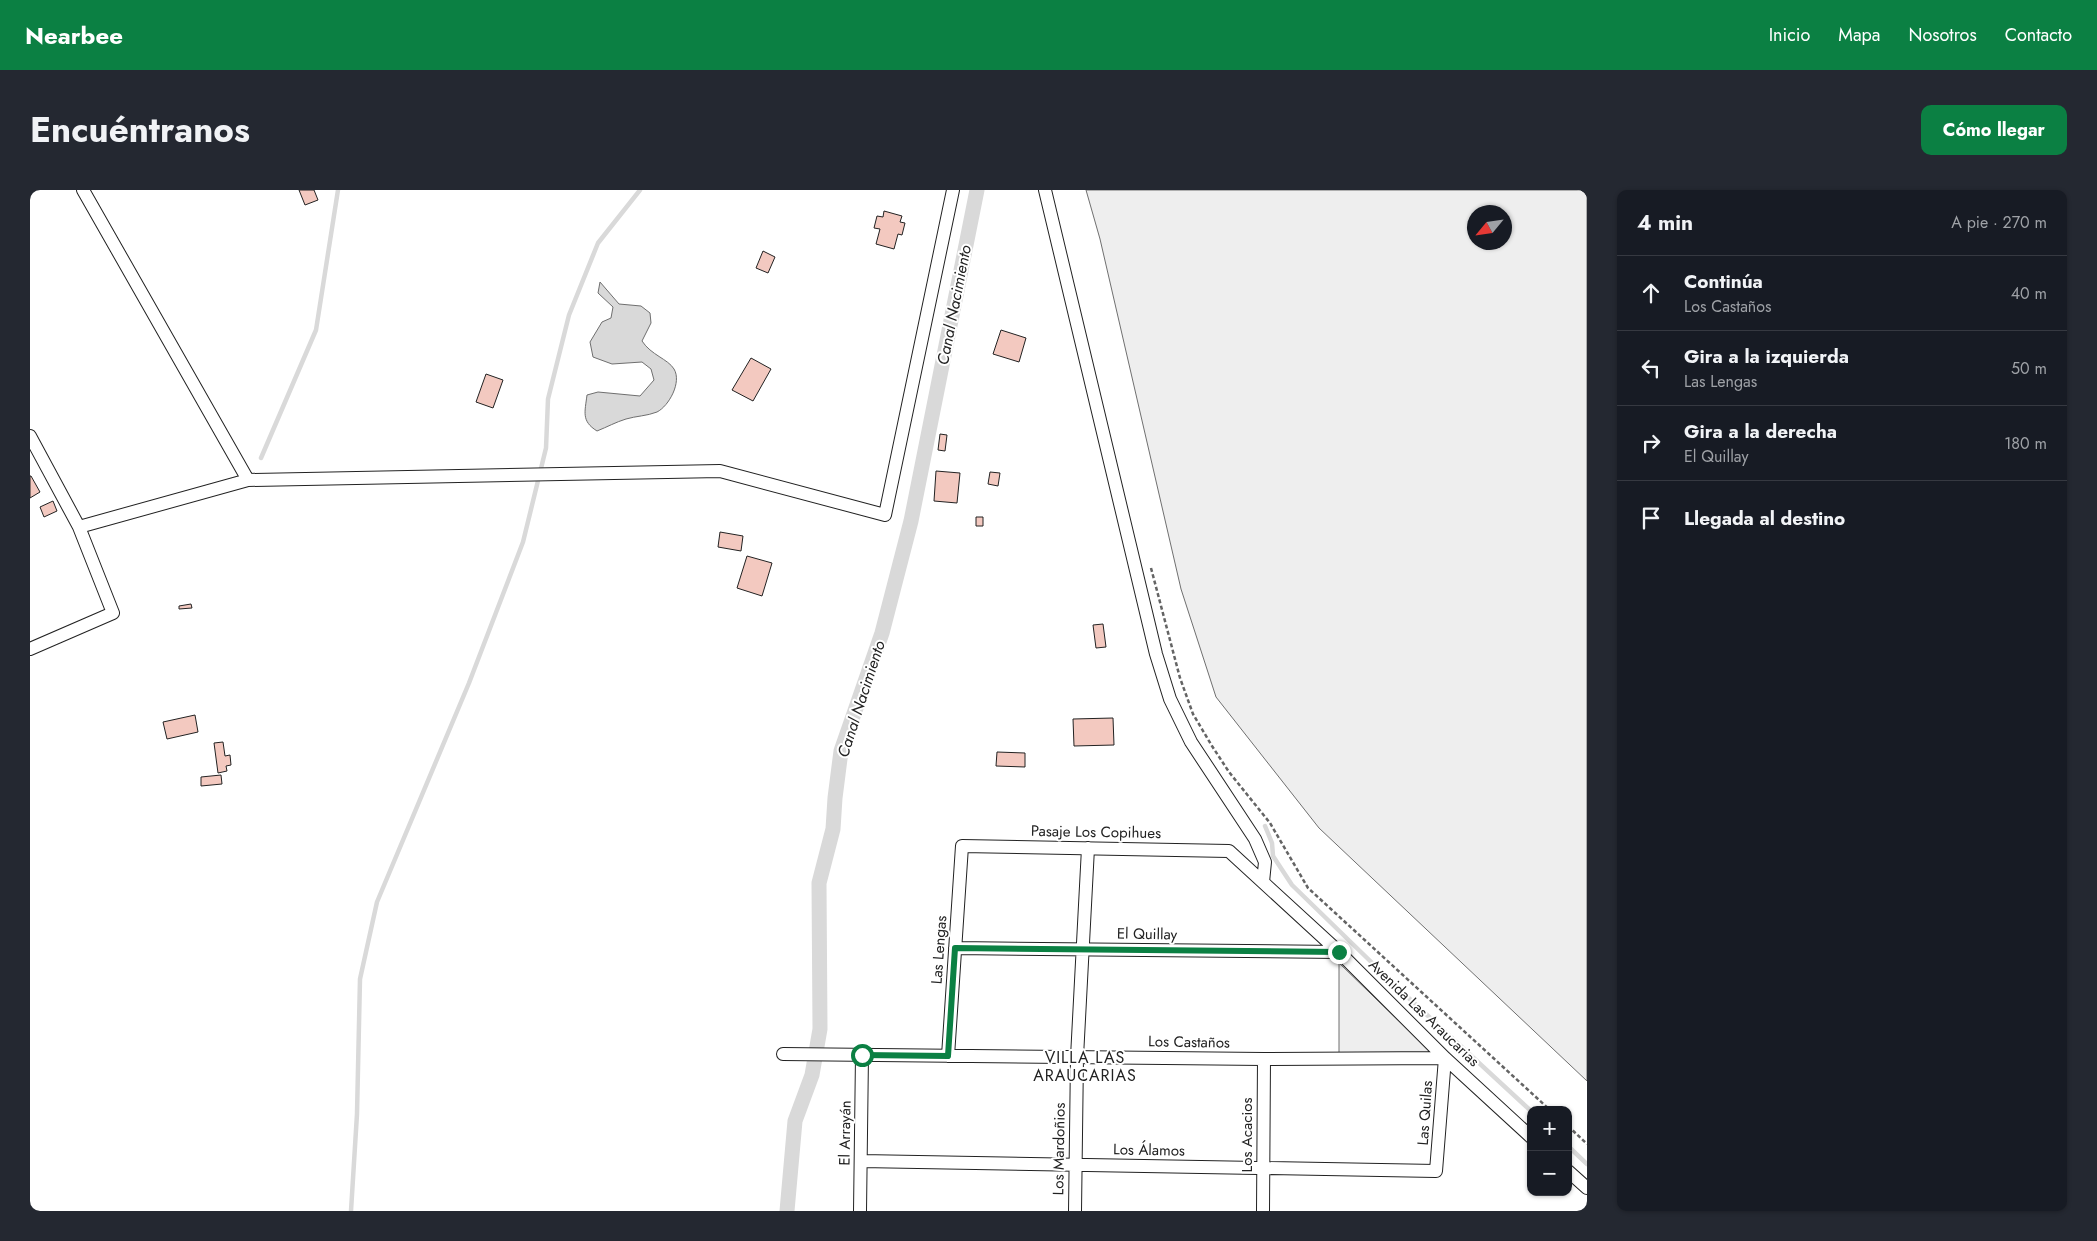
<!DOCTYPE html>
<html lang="es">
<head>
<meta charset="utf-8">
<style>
  :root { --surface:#171b24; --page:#242831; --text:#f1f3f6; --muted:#9ea1a6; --line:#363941; --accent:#0b8043 }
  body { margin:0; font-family:Jost,sans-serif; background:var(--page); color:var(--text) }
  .controls { position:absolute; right:15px; bottom:15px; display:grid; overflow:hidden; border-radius:10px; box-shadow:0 1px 4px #0004 }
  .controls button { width:45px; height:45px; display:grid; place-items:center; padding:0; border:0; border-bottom:1px solid var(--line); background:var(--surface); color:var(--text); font:25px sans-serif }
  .compass { position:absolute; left:1437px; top:15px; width:45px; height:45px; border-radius:50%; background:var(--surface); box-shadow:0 1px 4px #0004; rotate:241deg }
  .stop { position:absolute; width:15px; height:15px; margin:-11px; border:4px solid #0b8043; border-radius:50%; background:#fff }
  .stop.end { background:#0b8043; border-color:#fff; box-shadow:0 1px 5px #0008 }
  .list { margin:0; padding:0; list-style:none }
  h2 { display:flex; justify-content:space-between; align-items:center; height:65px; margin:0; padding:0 20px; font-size:21px }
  h2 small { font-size:16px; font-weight:400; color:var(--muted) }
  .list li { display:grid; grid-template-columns:32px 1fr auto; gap:15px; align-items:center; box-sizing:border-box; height:75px; padding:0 20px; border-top:1px solid var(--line) }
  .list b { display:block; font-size:19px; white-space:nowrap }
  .list p { margin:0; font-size:16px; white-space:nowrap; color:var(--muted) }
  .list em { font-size:16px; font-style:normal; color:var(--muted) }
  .icon { flex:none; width:28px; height:28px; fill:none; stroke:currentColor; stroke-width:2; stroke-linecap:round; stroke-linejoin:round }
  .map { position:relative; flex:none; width:1557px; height:1021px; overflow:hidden; border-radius:10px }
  header { display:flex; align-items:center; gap:30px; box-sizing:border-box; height:70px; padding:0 25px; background:var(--accent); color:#fff }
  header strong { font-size:24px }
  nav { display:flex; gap:28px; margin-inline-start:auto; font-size:18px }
  .intro { display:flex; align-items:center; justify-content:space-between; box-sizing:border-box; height:120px; padding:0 30px }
  h1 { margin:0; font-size:35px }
  .button { padding:12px 22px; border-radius:10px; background:var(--accent); color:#fff; font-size:18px; font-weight:700 }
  main { display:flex; gap:30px; padding:0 30px }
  aside { flex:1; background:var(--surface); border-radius:10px; box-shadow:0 1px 4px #0004 }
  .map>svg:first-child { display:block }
  .green { fill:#eee; stroke:#6f6f6f; fill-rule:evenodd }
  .water { fill:#d9d9d9; stroke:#6f6f6f }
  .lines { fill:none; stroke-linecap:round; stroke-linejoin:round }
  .stream { stroke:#d9d9d9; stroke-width:4.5 }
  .canal { stroke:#d9d9d9; stroke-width:15 }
  .building { fill:#f3c9c0; stroke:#222 }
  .minor-casing { stroke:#222; stroke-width:14 }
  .path { stroke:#646464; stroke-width:2.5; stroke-dasharray:4 2.5; stroke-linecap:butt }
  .minor { stroke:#fff; stroke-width:12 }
  .route { stroke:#0b8043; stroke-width:6 }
  .labels { text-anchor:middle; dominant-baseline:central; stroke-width:4; stroke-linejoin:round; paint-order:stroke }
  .street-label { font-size:15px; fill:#222; stroke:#fff }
  .water-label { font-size:16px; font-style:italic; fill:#222; stroke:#fff }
  .neighbourhood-label { font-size:16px; letter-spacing:1px; fill:#222; stroke:#fff }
</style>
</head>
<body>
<header>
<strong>Nearbee</strong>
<nav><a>Inicio</a><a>Mapa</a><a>Nosotros</a><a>Contacto</a></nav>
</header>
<div class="intro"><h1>Encuéntranos</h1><a class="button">Cómo llegar</a></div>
<main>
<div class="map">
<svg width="1557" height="1021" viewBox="0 0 1557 1021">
  <rect width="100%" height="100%" fill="#fff"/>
  <path class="green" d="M1056,0h501v891l-268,-253 -103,-131 -35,-108 -81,-350zM1444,22h30v30h-30z
    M1309,773l93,90h-93z"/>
  <path class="water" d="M570,92l19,22 22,2 9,7 1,10 -9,18c9,14 26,18 32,28 8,13 -5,37 -17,43 -10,4 -21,4 -31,7 -10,3 -19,8 -29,12 -16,-10 -12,-19 -10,-36l11,-3 42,4 14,-16 -3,-11 -9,-7 -30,2 -19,-7 -3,-15 12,-20 9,-4 2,-11 -15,-14z"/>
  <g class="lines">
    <path class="stream" d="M231,268l55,-128 22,-140
      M1235,636l7,17 1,13 19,29 108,105 131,121
      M1538,956l19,18
      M321,1021l6,-97 3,-135 17,-77 92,-219 54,-141 23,-94 2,-49 21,-84 29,-72 42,-53"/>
    <path class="canal" d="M757,1021l8,-90 17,-46 8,-46 -1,-146 14,-54 2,-31 6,-47 41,-118 29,-112 66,-331"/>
  </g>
  <path class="building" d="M269,0h15l4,10 -13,5z
    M854,21l18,5 -2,6 5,1 -3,12 -4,-1 -4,15 -18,-5 4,-15 -6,-1 3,-12 6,1z
    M733,61l12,6 -7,16 -12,-5z
    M971,140l25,8 -7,24 -26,-8z
    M721,168l20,11 -18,32 -21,-11z
    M456,184l17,6 -10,28 -17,-6z
    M910,244l7,1 -2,16 -7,-1z
    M906,281l24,2 -3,30 -23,-2z
    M960,282l10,1 -2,13 -10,-2z
    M0,286h1l9,16 -10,6z
    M23,311l4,10 -13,6 -4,-10z
    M946,327h7v9h-7z
    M690,342l23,4 -2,15 -23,-4z
    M717,366l25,7 -10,33 -25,-8z
    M161,414l1,4 -13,1v-3z
    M1073,434l3,23 -10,1 -3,-23z
    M165,525l3,17 -31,7 -4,-17z
    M1083,528l1,27 -40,1 -1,-27z
    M193,552l2,14 5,-1 1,10 -5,1 1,5 -9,2 -4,-30z
    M967,562l28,1v14l-29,-1z
    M191,585l1,9 -21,2v-9z"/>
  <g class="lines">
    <defs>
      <path id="minor" d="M53,0l165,290 472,-9 165,44 68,-325
        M1015,0l111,464 14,45 21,43 64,97 10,23 -2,20
        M0,246l49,91 169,-47
        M0,459l83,-36 -34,-86
        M925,758l384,4
        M753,864l481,5 181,-1 -9,113 -575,-10
        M918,866l14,-210 267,5 110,101 106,106 86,79
        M1538,981l19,17
        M830,1021l2,-156
        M1045,1021l2,-154 11,-209
        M1233,1021l1,-152"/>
    </defs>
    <use href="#minor" class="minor-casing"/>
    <path class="path" d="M1121,378l29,110 13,36 19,32 17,26 41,51 38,65 242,222
      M1538,936l19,18"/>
    <use href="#minor" class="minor"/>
  </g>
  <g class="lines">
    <path class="route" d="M832,865l86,1 7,-108 384,4"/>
  </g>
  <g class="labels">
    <g class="street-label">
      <text transform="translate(1066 642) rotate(1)">Pasaje Los Copihues</text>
      <text transform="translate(1117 744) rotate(1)">El Quillay</text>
      <text transform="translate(909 760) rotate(-86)">Las Lengas</text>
      <text transform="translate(1394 823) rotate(44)">Avenida Las Araucarias</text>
      <text transform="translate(1159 852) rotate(1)">Los Castaños</text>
      <text transform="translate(1395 923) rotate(-86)">Las Quilas</text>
      <text transform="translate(815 943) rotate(-89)">El Arrayán</text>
      <text transform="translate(1217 945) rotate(-90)">Los Acacios</text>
      <text transform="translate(1029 959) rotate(-89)">Los Mardoñios</text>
      <text transform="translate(1119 960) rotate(1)">Los Álamos</text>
    </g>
    <g class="water-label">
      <text transform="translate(924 115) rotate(-79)">Canal Nacimiento</text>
      <text transform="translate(831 509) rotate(-72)">Canal Nacimiento</text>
    </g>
    <g class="neighbourhood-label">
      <text x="1055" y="867">VILLA LAS<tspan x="1055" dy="18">ARAUCARIAS</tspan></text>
    </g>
  </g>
</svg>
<div class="controls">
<button>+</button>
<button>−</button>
</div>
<svg class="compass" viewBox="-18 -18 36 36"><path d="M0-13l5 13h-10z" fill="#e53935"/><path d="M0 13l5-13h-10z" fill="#9ea1a6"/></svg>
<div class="stop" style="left:832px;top:865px"></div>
<div class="stop end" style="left:1309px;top:762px"></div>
</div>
<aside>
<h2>4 min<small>A pie · 270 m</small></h2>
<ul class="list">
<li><svg class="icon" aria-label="ahead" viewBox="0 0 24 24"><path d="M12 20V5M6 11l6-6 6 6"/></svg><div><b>Continúa</b><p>Los Castaños</p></div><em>40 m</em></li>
<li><svg class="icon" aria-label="left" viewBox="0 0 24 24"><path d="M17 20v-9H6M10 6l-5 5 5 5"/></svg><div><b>Gira a la izquierda</b><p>Las Lengas</p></div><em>50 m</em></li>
<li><svg class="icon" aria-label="right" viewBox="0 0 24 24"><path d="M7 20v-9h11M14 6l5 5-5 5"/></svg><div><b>Gira a la derecha</b><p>El Quillay</p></div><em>180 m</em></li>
<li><svg class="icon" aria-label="arrive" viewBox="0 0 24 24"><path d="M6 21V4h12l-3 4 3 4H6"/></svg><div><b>Llegada al destino</b></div></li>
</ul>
</aside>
</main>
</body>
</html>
